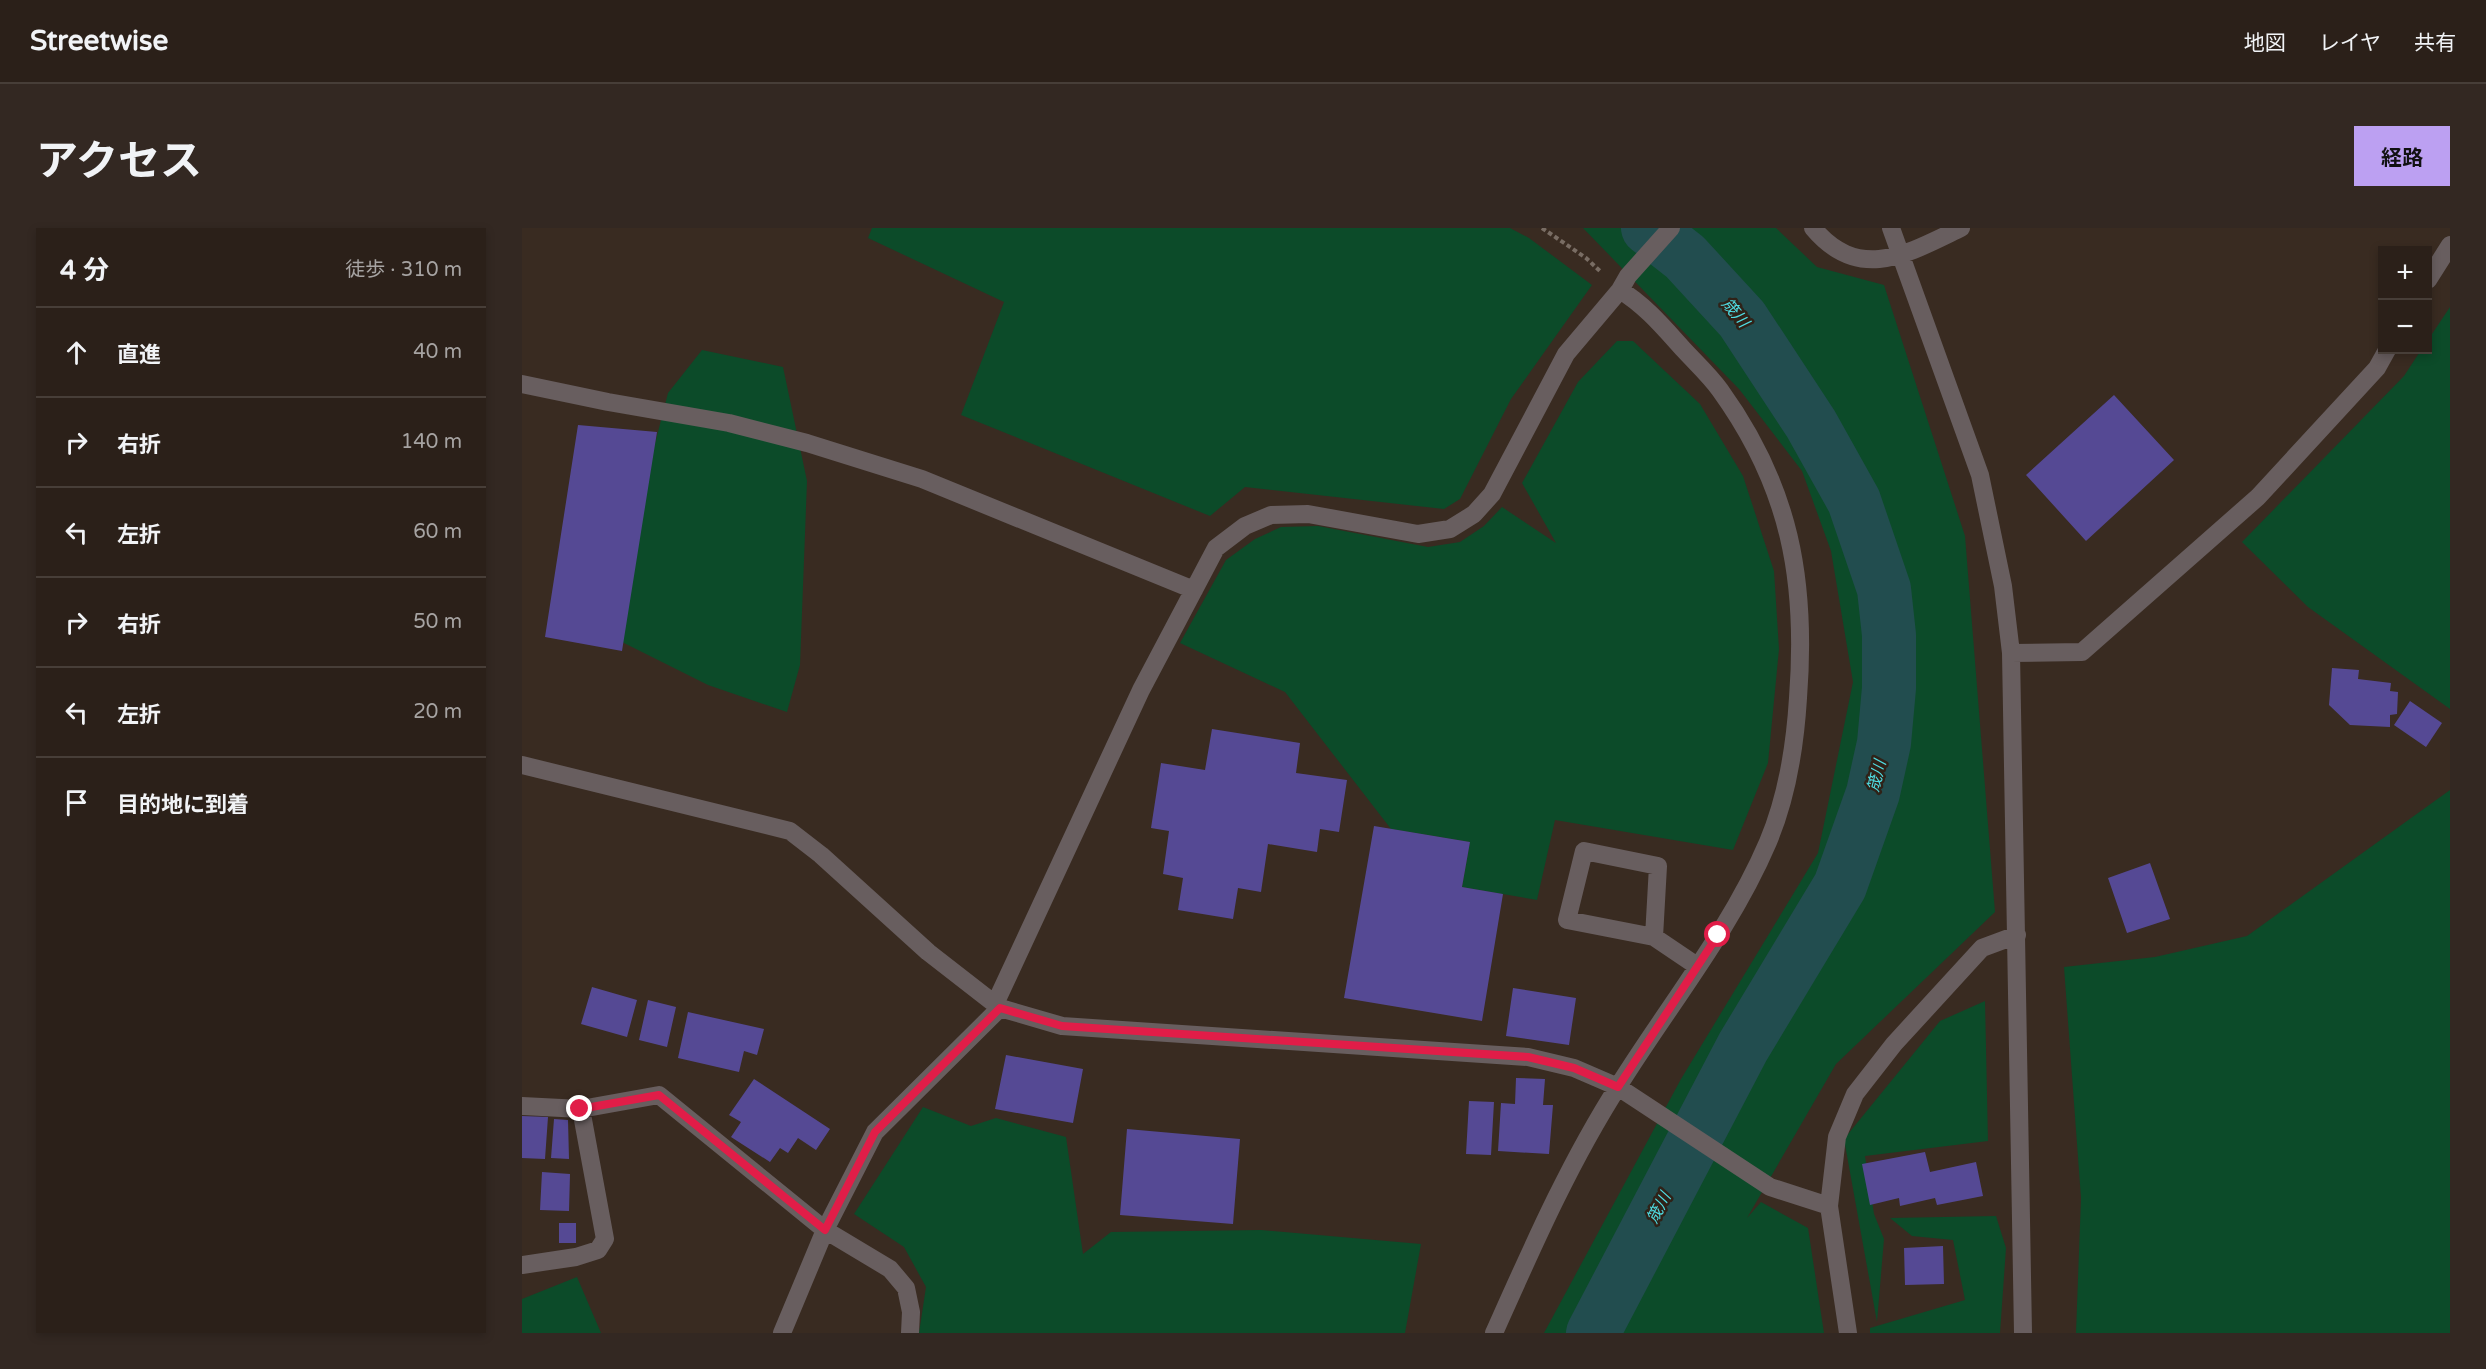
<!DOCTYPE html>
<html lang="ja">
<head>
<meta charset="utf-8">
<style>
  :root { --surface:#2b2019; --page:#332822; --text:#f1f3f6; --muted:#a6a3a2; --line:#473e38; --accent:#bca0f2 }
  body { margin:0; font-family:"Varela Round","Noto Sans JP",sans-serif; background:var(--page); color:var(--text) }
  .controls { position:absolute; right:18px; top:18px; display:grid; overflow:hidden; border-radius:0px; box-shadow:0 3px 9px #0003 }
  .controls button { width:54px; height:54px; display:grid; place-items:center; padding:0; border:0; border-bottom:2px solid var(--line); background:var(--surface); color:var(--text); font:30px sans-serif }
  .stop { position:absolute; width:18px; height:18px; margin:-14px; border:4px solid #e11d48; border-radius:50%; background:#fff }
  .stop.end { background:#e11d48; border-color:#fff; box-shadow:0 2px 6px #0008 }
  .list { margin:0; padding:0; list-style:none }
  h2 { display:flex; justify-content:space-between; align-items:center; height:78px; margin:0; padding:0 24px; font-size:26px }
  h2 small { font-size:20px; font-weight:400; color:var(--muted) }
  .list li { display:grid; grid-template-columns:39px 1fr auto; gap:18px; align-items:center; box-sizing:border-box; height:90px; padding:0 24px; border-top:2px solid var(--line) }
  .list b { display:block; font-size:22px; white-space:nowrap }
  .list em { font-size:20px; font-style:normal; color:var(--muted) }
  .icon { flex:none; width:33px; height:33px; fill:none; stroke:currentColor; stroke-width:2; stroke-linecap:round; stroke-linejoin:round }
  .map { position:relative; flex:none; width:1928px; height:1105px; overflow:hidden; border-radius:0px }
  header { display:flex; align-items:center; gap:36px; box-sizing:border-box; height:84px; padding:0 30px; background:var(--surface); border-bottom:2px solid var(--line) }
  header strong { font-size:28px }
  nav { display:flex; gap:33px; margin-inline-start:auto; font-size:21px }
  .intro { display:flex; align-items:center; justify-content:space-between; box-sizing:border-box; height:144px; padding:0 36px }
  h1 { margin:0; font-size:42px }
  .button { padding:15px 27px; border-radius:0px; background:var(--accent); color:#111; font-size:21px; font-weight:700 }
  main { display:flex; gap:36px; padding:0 36px }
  aside { flex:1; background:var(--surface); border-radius:0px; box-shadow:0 3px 9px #0003 }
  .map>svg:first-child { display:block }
  .green { fill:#0c4b29 }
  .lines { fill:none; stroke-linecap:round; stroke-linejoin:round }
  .river { stroke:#224d4f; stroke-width:54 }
  .building { fill:#554994 }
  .path { stroke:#796d64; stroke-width:4; stroke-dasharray:4.5 3; stroke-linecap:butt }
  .minor { stroke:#685e5f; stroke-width:18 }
  .route { stroke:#e11d48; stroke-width:8 }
  .labels { text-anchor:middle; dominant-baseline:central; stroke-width:5; stroke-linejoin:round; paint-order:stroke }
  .water-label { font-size:16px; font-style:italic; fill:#4fdce2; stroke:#2f2218 }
</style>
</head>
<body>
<header>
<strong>Streetwise</strong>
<nav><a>地図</a><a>レイヤ</a><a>共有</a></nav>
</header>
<div class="intro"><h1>アクセス</h1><a class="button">経路</a></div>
<main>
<aside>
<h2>4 分<small>徒歩 · 310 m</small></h2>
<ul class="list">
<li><svg class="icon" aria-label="ahead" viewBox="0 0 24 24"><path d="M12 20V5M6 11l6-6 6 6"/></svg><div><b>直進</b></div><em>40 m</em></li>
<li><svg class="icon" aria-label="right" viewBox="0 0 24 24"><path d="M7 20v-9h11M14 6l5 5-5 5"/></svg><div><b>右折</b></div><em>140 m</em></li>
<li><svg class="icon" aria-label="left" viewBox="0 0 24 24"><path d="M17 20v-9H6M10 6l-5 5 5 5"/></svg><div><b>左折</b></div><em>60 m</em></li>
<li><svg class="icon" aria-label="right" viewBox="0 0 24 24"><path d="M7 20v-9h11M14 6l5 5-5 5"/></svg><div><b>右折</b></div><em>50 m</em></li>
<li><svg class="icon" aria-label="left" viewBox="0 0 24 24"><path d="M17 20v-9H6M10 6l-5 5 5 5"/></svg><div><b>左折</b></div><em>20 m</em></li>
<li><svg class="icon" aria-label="arrive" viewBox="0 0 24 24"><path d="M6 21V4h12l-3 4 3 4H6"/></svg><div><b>目的地に到着</b></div></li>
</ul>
</aside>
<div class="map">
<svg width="1928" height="1105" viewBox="0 0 1928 1105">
  <rect width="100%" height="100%" fill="#392b21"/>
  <path class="green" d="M350,0h638l19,10 63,47 -81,114 -51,100 -16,10 -199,-22 -35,29 -249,-101 43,-113 -136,-64z
    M1061,0h193l41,39 67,18 81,251 30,376 -159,152 -89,154 14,-16 47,26 16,105h-280l137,-254 137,-226 35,-171 -22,-131 -29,-80 -63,-82z
    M1928,79v402l-142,-102 -66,-65 162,-166 17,-26h7v-10z
    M1095,113h16l67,63 43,72 31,95 5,78 -11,114 -35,87 -178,-30 -18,80 -75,-13 8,-45 -79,-13 -106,-137 -105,-49 46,-83 29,-21 26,-12 37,-1 110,21 32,-5 24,-16 18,-19 54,36 -34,-60 56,-101z
    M180,122l81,17 24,114 -7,184 -13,47 -79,-27 -102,-51 62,-241z
    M1928,562v543h-374l5,-135 -17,-231 91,-10 92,-21z
    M1463,773l3,140 -123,15 9,58 10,25 -7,83 -33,-183 96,-118z
    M401,879l48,19 25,-8 70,19 17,117 28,-22 150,-2 160,14 -16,89h-486l7,-46 -22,-40 -50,-33z
    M1474,988l10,32 -6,85h-130v-5l95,-28 -12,-60 -41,-4 -22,-18z
    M55,1049l24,56h-79v-34z"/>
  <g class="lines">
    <path class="river" d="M1071,1105l150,-286 97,-161 33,-93 11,-50 5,-55v-53l-5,-46 -30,-88 -43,-77 -69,-105 -57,-62 -37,-29"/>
  </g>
  <path class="building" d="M1592,167l60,65 -88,81 -60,-66z
    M56,197l79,7 -35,219 -77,-14z
    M1810,440l27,2 -1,9 33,4 -1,8 8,1 -1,22 -7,1v12l-40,-2 -21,-20z
    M1888,473l32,22 -16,24 -32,-22z
    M690,501l88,14 -4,30 51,7 -8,52 -19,-3 -3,23 -49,-8 -7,48 -23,-4 -5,31 -55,-9 5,-32 -20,-4 6,-43 -18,-3 10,-65 44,7z
    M852,598l96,16 -8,45 41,7 -21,127 -138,-23z
    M1628,635l20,56 -43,14 -19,-55z
    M70,759l45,13 -10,37 -46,-13z
    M991,760l63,10 -7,47 -63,-9z
    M126,772l28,7 -9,40 -28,-7z
    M166,784l76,17 -7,26 -13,-4 -5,21 -61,-14z
    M484,827l77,14 -10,54 -78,-14z
    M994,850l29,1 -2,26h10l-4,49 -51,-3 3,-48 14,1z
    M232,851l76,50 -14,21 -18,-12 -10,15 -8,-5 -10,14 -39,-25 10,-15 -12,-7z
    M947,873l25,1 -3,53 -25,-1z
    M0,888l26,1 -3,42 -23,-1z
    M32,891l14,1 1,39 -18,-1z
    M605,901l113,10 -7,85 -113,-9z
    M1403,924l5,20 46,-10 7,34 -46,9 -2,-7 -35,8 -1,-8 -29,7 -8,-41z
    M20,944l28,2 -1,37 -29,-1z
    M37,995h17v20h-17z
    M1421,1018l1,38 -39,1 -1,-37z"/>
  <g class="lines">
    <path class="path" d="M1020,0l44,30 15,14"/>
    <path class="minor" d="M1291,0c46,55 94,26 148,0
      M1369,0l89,247 23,111 8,67 12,680
      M1906,52l22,-35
      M1098,62l8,-14 43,-48
      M0,156l86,18 121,21 78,20 115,36 272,111
      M1489,425l71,-1 176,-155 119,-129 10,-18
      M0,537l268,66 31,24 107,97 72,56 62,18 466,31 46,11 44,19 152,100 59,19
      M1132,709l4,-71 -74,-15 -17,69 87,17 43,29
      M473,776l146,-314 75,-142 29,-22 26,-11 37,-1 110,20 32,-5 24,-15 18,-20 74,-140 54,-64c26,16 44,38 64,60 12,13 26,26 36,40 70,97 87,190 78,308 -3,49 -11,99 -30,144 -37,87 -99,163 -149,243 -50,78 -87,163 -125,248
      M0,878l59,3 78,-14 166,135 65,39 16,19 5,24 -1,21
      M0,1037l54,-8 22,-7 7,-11 -24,-130
      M260,1105l43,-103 50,-98 125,-124
      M1326,1105l-19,-127 8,-69 18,-43 39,-50 88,-96 35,-13"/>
  </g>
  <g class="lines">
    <path class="route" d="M58,881l79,-14 166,135 50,-98 125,-124 62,18 466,31 46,11 44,19 100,-152"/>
  </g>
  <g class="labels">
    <g class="water-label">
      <text transform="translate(1213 85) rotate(50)">筬川</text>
      <text transform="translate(1355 548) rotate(-76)">筬川</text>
      <text transform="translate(1137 980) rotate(-62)">筬川</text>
    </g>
  </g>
</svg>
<div class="controls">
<button>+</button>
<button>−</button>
</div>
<div class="stop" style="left:1196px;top:707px"></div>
<div class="stop end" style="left:58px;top:881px"></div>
</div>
</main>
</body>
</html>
